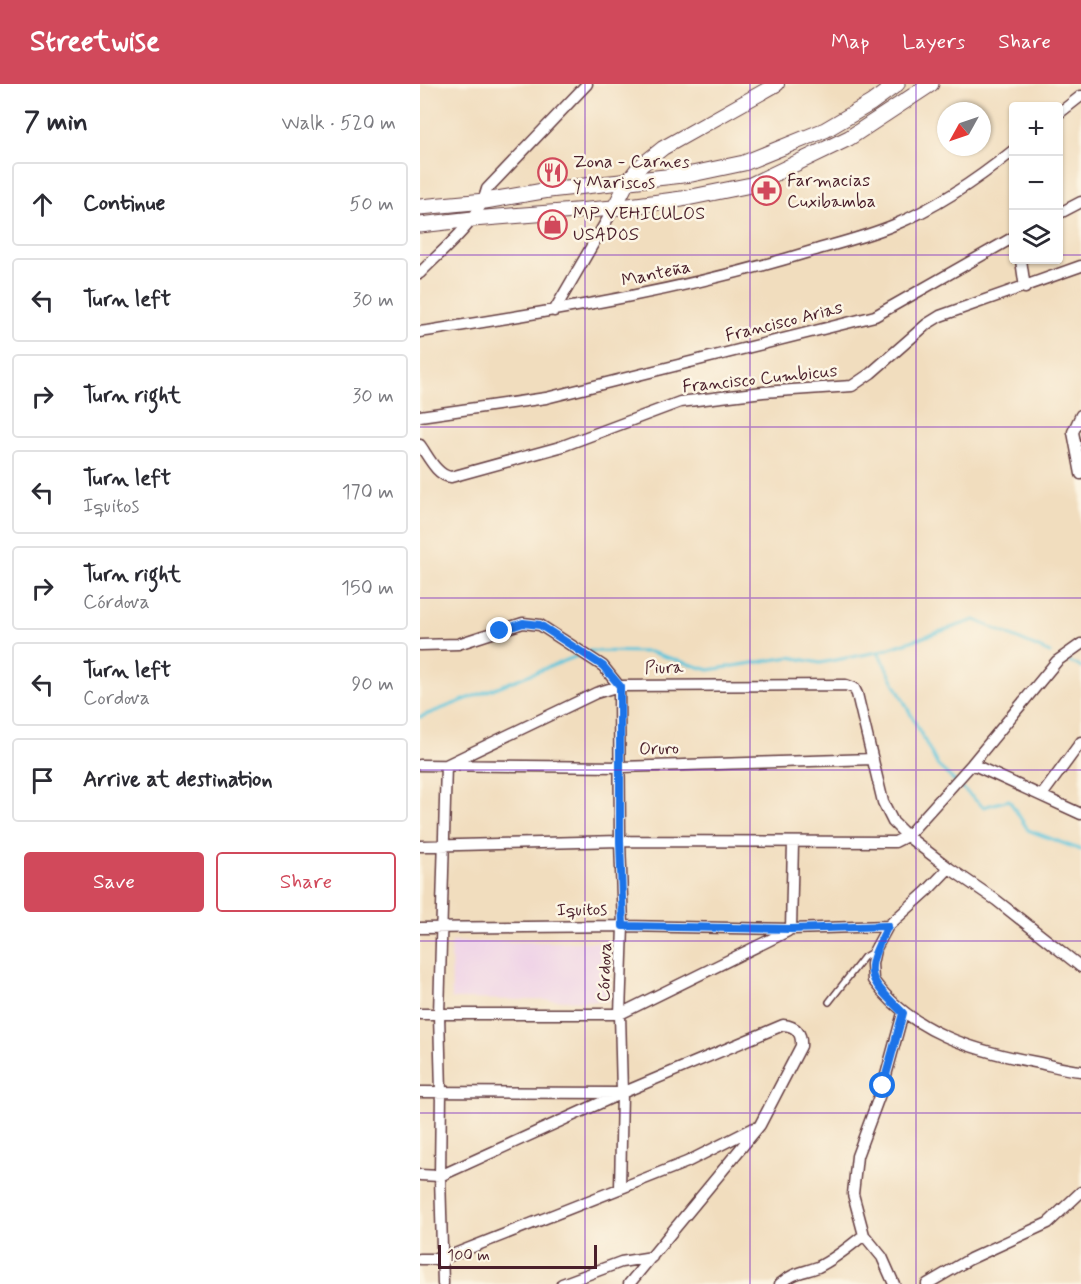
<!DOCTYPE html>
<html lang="en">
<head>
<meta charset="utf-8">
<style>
  :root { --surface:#fff; --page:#f2f2f3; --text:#2b2b33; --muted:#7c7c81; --line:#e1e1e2; --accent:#d1495b }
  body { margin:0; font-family:Mynerve,sans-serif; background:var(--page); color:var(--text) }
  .controls { position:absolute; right:18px; top:18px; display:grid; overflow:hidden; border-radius:6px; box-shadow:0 2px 4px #0004 }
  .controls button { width:54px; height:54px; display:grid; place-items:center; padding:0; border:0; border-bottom:2px solid var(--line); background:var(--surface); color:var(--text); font:30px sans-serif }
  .compass { position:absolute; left:517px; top:18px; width:54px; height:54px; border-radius:50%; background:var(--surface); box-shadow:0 2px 4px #0004; rotate:230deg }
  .scale { position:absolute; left:18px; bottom:15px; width:159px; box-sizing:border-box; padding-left:6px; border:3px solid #4a1f2b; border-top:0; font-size:16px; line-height:21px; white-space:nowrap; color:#4a1f2b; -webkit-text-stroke:4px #fcf5e5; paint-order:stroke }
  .stop { position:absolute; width:18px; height:18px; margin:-14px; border:4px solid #1a73e8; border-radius:50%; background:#fff }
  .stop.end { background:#1a73e8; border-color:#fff; box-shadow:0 2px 6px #0008 }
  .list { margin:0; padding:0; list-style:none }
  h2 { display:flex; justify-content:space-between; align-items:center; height:78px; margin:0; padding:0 24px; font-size:26px }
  h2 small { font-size:20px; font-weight:400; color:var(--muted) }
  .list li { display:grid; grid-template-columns:39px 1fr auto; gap:18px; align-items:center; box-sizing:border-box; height:84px; margin:0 12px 12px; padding:0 12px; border:2px solid var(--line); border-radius:6px }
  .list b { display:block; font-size:22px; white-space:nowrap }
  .list p { margin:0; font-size:20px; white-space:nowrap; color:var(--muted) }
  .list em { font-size:20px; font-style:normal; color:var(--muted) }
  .actions { display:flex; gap:12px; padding:18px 24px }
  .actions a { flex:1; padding:14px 0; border:2px solid var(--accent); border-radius:6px; text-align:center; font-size:21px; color:var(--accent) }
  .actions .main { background:var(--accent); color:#fff }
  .icon { flex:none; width:33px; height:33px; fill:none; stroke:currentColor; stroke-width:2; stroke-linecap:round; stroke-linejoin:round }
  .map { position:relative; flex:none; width:661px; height:1200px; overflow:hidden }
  header { display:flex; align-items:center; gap:36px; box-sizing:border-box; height:84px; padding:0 30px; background:var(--accent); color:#fff }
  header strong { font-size:28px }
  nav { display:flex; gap:33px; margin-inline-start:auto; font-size:21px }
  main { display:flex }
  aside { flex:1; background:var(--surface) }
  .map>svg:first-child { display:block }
  .built { fill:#eed0e7 }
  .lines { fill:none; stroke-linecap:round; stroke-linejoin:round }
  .stream { stroke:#5ec5db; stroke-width:3 }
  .lane-casing { stroke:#633c41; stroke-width:8 }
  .street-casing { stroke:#633c41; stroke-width:13 }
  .secondary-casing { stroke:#633c41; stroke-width:16 }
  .primary-casing { stroke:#633c41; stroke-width:17 }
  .lane { stroke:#fff; stroke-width:5 }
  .street { stroke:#fff; stroke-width:10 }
  .secondary { stroke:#fff; stroke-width:14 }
  .primary { stroke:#fff; stroke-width:15 }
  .route { stroke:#1a73e8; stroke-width:8 }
  .grid { fill:none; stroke:#7b2cbf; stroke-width:1.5; stroke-opacity:0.55 }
  .labels { text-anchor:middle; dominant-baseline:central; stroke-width:5; stroke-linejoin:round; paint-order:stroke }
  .poi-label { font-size:18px; fill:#4a1f2b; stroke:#fcf5e5; text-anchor:start }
  .street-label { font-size:18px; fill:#4a1f2b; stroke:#fcf5e5 }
</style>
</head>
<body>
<header>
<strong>Streetwise</strong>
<nav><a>Map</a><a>Layers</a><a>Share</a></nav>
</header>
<main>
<aside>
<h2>7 min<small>Walk · 520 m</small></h2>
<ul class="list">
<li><svg class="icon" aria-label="ahead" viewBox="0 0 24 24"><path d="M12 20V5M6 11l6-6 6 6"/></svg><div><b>Continue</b></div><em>50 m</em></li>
<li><svg class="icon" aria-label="left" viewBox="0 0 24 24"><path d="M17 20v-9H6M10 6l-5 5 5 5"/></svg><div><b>Turn left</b></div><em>30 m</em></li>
<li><svg class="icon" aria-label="right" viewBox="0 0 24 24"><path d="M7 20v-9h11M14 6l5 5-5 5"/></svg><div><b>Turn right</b></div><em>30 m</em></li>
<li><svg class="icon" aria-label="left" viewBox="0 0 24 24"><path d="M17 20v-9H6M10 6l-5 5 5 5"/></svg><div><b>Turn left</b><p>Iquitos</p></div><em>170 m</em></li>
<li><svg class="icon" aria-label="right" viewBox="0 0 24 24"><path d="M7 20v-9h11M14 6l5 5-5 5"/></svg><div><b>Turn right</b><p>Córdova</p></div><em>150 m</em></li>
<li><svg class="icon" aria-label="left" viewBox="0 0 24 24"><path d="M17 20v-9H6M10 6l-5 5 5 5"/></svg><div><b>Turn left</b><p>Cordova</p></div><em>90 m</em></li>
<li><svg class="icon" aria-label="arrive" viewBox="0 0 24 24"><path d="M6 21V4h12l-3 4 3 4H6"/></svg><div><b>Arrive at destination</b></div></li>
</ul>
<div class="actions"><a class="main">Save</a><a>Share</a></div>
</aside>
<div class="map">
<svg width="661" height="1200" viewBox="0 0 661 1200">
  <rect width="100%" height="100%" fill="#fcf5e5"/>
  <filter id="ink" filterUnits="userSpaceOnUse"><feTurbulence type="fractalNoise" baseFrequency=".0167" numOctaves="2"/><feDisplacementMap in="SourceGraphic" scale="12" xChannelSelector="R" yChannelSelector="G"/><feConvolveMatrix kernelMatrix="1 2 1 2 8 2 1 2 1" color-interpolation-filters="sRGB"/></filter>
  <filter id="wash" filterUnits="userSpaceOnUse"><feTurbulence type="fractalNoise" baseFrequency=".008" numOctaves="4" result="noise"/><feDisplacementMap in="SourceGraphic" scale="24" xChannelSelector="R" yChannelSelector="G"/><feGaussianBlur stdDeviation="1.35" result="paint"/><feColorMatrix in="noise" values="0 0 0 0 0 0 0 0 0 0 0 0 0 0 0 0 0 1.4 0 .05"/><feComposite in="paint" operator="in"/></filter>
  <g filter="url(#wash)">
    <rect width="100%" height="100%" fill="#f1ddbe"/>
    <path class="built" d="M31,858h157l2,59 -158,-2z"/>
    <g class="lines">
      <path class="stream" d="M169,567l61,1 59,18 81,-13 30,6 58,-11 97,-32 75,33
        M458,568l60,114 45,41 26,-7 19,30 53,20
        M648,577l13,6
        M0,633l160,-62"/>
    </g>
  </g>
  <g filter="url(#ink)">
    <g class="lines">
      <defs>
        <path id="lane" d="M409,918l35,-45 10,-6"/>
        <path id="street" d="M638,30l23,-18
          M638,130l23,-12
          M601,176l4,28
          M0,189c22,-23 60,-52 67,-84l100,-105
          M134,227l60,-103
          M0,248c132,-21 264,-41 392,-81 27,-8 56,-15 82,-26 43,-18 84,-46 120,-75
          M661,331l-8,17 8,42
          M0,332l126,-18 329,-82 139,-79
          M0,361c8,11 17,31 31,32l109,-30 120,-45 83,-10 89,-6 19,-13 56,-49 13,-8 141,-50
          M0,561l38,-1 65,-21 17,2 63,41 16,20 1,155 3,85 -3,88 2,79 -2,95
          M552,680l109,50
          M0,681l201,2 252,-8
          M26,681l150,-72 23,-7 227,-1 8,3 3,6 26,108 10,20 14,14 42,32 47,32 85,67
          M622,711l39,-53
          M0,762l200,-5 275,1 12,-6 65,-72 85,-103 24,-17
          M529,784l-22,23 -39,35 -13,24 -3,14 1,16c38,52 101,71 162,82 15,3 31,8 46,9
          M0,844l203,-2 168,3 97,-3
          M371,845l2,-86
          M0,930h200l168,-83
          M0,1008l198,1
          M0,1091l20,1 182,-83 161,-68c13,1 19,8 18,21l-41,79 -131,159
          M0,1175h22l245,-97 67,-34
          M23,1200l-3,-108 1,-84 -2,-78 7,-249
          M142,1200l59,-22 31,-5
          M360,1200c14,-12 22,-11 38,-17 17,-8 32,-21 46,-32
          M474,1200l-12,-27 -18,-22 -11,-41 4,-38 26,-70 20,-73
          M507,1200l43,-25 78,-36 33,-31"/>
        <path id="secondary" d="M194,124l14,-27 10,-13 25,-20 114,-64"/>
        <path id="primary" d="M0,123l65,-6 64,-11 143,-16 52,-11 81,-33 46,-27 26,-19
          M0,141l53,-6 141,-11 68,-9 69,-14 98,-47 82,-54"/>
      </defs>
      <use href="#lane" class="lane-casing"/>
      <use href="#street" class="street-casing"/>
      <use href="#secondary" class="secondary-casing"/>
      <use href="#primary" class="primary-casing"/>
      <use href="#lane" class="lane"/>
      <use href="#street" class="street"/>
      <use href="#secondary" class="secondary"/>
      <use href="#primary" class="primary"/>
    </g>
  </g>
  <g class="lines" filter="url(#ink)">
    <path class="route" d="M80,547l23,-8 17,2 63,41 17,20v155l3,85 168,3 97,-3c-25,49 -22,50 15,87l-20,73"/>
  </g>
  <path class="grid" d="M165,0v1200M330,0v1200M496,0v1200M0,171h594M638,171h23M0,343h661M0,514h661M0,686h661M0,857h661M0,1029h661"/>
  <defs>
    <symbol id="restaurant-ring" viewBox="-11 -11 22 22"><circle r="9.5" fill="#fcf5e5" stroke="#d1495b" stroke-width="1.5"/><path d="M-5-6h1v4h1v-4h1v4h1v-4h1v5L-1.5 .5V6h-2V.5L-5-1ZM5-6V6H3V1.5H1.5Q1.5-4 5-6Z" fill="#d1495b"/></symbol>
    <symbol id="pharmacy-ring" viewBox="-11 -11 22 22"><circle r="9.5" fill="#fcf5e5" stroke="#d1495b" stroke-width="1.5"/><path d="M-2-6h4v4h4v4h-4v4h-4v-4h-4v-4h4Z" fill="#d1495b"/></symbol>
    <symbol id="shop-ring" viewBox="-11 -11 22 22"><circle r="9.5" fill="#fcf5e5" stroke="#d1495b" stroke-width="1.5"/><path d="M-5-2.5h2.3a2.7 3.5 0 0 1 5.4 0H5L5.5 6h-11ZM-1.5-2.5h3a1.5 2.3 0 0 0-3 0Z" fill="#d1495b"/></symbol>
  </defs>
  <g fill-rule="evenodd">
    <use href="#restaurant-ring" x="116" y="72" width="33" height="33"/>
    <use href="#pharmacy-ring" x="330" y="90" width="33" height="33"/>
    <use href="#shop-ring" x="116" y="124" width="33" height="33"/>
  </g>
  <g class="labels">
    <g class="poi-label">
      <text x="153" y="78">Zona - Carnes<tspan x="153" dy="21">y Mariscos</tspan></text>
      <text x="367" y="97">Farmacias<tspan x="367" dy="21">Cuxibamba</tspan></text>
      <text x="153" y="130">MP VEHICULOS<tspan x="153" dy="21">USADOS</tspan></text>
    </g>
    <g class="street-label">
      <text transform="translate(236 190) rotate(-12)">Manteña</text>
      <text transform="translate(364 238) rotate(-14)">Francisco Arias</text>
      <text transform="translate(340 295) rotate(-6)">Francisco Cumbicus</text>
      <text transform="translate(244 584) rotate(-1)">Piura</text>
      <text transform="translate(239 665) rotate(-2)">Oruro</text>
      <text transform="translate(162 826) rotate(-1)">Iquitos</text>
      <text transform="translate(185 888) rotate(-88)">Córdova</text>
    </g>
  </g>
</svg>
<div class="controls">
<button>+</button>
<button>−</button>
<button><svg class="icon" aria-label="layers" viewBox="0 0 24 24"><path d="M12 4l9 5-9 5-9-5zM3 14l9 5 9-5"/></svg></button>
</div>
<svg class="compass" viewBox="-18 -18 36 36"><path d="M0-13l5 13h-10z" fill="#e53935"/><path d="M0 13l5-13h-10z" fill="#7c7c81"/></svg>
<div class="scale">100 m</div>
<div class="stop" style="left:463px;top:1002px"></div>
<div class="stop end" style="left:80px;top:547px"></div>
</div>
</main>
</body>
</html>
